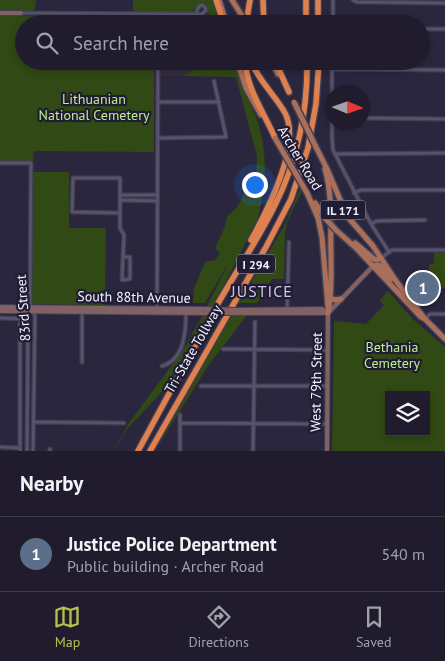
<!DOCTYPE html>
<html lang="en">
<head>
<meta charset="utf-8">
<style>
  :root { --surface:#201c2e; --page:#282536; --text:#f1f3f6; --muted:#a2a1aa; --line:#3d3a4a; --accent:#b2c24b }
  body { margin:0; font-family:"PT Sans",sans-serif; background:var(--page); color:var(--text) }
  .controls { position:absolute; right:15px; bottom:15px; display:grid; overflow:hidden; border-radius:0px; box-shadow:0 2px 8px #0003 }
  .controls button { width:45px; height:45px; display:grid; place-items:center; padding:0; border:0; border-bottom:1px solid var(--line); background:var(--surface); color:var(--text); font:25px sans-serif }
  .compass { position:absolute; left:325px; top:85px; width:45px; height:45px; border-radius:50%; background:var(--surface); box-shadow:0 2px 8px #0003; rotate:92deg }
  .you { position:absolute; left:254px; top:184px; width:18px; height:18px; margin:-12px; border:4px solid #fff; border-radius:50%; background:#1a73e8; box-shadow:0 0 0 8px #1a73e833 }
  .badge { display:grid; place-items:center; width:32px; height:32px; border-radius:50%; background:var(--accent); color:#fff; font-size:16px; font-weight:700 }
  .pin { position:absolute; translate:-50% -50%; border:2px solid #fff; box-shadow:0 1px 5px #0006 }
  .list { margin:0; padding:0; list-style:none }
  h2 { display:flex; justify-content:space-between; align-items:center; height:65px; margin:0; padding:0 20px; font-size:21px }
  h2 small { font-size:16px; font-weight:400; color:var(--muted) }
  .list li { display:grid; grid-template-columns:32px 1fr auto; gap:15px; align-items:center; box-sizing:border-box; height:75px; padding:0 20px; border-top:1px solid var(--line) }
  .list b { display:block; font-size:19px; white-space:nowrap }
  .list p { margin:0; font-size:16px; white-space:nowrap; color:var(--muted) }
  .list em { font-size:16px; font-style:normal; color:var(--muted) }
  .icon { flex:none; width:28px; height:28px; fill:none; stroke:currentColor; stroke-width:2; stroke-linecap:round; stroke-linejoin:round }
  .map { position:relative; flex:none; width:445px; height:451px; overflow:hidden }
  .search { position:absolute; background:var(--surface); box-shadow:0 2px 8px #0003; left:15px; right:15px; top:15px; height:55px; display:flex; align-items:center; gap:12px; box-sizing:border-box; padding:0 18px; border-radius:28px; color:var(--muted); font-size:19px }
  .sheet { height:140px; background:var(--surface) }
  nav { display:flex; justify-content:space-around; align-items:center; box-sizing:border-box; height:70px; border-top:1px solid var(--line); background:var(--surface); font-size:14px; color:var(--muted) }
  nav a { display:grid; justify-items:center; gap:2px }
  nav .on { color:var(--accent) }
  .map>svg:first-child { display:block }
  .medical { fill:#352d3e }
  .green { fill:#314914; fill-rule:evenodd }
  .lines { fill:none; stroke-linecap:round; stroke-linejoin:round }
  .street-casing { stroke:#444054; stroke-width:5 }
  .secondary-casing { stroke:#444054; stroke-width:6 }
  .primary-casing { stroke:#444054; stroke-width:8 }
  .highway-casing { stroke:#444054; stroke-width:8 }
  .street { stroke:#57536e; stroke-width:2.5 }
  .secondary { stroke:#806164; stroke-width:4 }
  .primary { stroke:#a96f5b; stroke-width:5 }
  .highway { stroke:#df814e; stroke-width:5.5 }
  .secondary-bridge-casing { stroke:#444054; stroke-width:6; stroke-linecap:butt }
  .primary-bridge-casing { stroke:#444054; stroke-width:8; stroke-linecap:butt }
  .secondary-bridge { stroke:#806164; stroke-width:4 }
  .primary-bridge { stroke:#a96f5b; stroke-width:5 }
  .labels { text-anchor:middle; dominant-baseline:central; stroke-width:4.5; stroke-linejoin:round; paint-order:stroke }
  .shield { fill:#201c33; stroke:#b3b1c1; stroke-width:1 }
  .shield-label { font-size:12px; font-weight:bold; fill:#f2f1fe }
  .park-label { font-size:14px; fill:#bdee8d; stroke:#201c33 }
  .street-label { font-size:14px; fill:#f2f1fe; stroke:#201c33 }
  .quarter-label { font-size:16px; letter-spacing:1px; fill:#ccc8e7; stroke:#201c33 }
</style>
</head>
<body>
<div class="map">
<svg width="445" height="451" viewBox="0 0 445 451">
  <rect width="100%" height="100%" fill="#2a263e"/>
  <path class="medical" d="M207,13l4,2 6,9h-57v-8l43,-1z
    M161,61h51l-30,15h-21z"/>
  <path class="green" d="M0,0h36l-1,8 -3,5 -32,1z
    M133,0h81l8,24h-5l-6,-9 -4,-2v-7l-3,-2h-6l-6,8 -59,2z
    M0,16l153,1v7h-129v37h130v91l-120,-1 -1,10h-33z
    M212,61h21c8,22 19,43 26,65 9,31 7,64 -2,95l-45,87h-6l24,-48 -25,43h-12l1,-15 11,-26 11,-2 4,-7 -5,-4c4,-12 11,-20 12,-33 17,-11 18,-27 23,-45l2,28 4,-20 1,-23 -21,-79 -54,-1z
    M33,172h36v56h37l-1,77 -73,-1z
    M301,187l1,4 -15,31 -2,12 -1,45h-12l-15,24h-18l45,-77z
    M434,252l11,1v35h-3l-1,-3 -12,-15v-5l5,-2z
    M388,291l25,28 32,28v104h-113l2,-130 32,3 18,-19 -5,-4zM389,395h37v37h-37z
    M203,315h5l-11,22 -37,57 -32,34 -15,23 16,-28 54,-73z
    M230,315h17l-39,51 -53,85z"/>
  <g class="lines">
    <defs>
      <path id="street" d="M353,0l4,2 88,1
        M21,13l181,1 4,-4 -1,-3 -3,-2 -3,1 -3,7
        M158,24v-10
        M333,24v-24
        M421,29h24
        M332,61v77l1,12 38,74 18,28
        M332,69l113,1
        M158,102h61
        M362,118l83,1
        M158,138l68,-1 -12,-56
        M335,154l110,-1
        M0,163h31l-1,141 5,12 -2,135
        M354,193l7,-3h84
        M120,195h38
        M120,200l38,1
        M120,213l-48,-1 1,-34h47v50l4,7 -2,45 8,-1v-22h-6
        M371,224l6,-3 48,-1
        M381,258l11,-8h53
        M157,308l1,-247
        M287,310l2,-68
        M0,318l26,1 2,3 -1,129
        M426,318l4,-4h15
        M223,349l105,1
        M82,362v-50
        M162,366c22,-6 24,-34 24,-53
        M201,386h126
        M35,422l89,1
        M180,423l147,1
        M0,447l20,1
        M20,451v-127l2,-5
        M50,451v-2
        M180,451v-36
        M253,451l2,-129"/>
      <path id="secondary" d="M0,13h21
        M0,307l206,2
        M237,310l85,-1 6,4
        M0,311l204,2
        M329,312l45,-47
        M235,313h93
        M327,451l1,-138"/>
      <path id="primary" d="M219,0l6,19
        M232,0l10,16
        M237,61l9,27 15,27
        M271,61l7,13
        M315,145l12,24 20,47 26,30 23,35 29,38
        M325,169c8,27 5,58 6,86 0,19 1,39 -3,58
        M307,193l11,25 4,19 6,70
        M315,203l10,15
        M336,230l21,19 64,68 4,2 20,20
        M355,243l19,16 2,1 5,-2
        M373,266l6,-1 13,14
        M331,298l4,2 6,-1"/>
      <path id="highway" d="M216,0l8,24
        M263,0l1,24
        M306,0v24
        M318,0v24
        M246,24l4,-24
        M245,61c2,29 19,51 30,77
        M251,61c7,19 24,34 34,52 17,32 -18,98 -34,127
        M275,61l14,31
        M138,451c26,-48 52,-96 78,-144 19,-34 42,-67 59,-102 22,-43 33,-95 32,-144
        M150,451l116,-204 25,-48 17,-51 8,-44 3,-43"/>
    </defs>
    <use href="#street" class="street-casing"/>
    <use href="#secondary" class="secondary-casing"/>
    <use href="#primary" class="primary-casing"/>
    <use href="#highway" class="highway-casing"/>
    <use href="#street" class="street"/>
    <use href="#secondary" class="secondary"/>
    <use href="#primary" class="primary"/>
    <use href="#highway" class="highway"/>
    <defs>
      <path id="secondary-bridge" d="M206,309l31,1
        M204,313h31"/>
      <path id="primary-bridge" d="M242,16l6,8
        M294,102l21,43
        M275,138l32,55
        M325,218l11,12"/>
    </defs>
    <use href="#secondary-bridge" class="secondary-bridge-casing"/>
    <use href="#primary-bridge" class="primary-bridge-casing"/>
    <use href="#secondary-bridge" class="secondary-bridge"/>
    <use href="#primary-bridge" class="primary-bridge"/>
  </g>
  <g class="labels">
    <g class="shield">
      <rect x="320.5" y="200.5" width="45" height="19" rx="4"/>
      <rect x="237" y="254.5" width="38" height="19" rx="4"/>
    </g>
    <g class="shield-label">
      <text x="343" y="210">IL 171</text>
      <text x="256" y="264">I 294</text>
    </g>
    <g class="park-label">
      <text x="94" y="99">Lithuanian<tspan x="94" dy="16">National Cemetery</tspan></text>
      <text x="392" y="347">Bethania<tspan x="392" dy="16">Cemetery</tspan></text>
    </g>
    <g class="street-label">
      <text transform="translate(300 158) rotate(59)">Archer Road</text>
      <text transform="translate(134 297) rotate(1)">South 88th Avenue</text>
      <text transform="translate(23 308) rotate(-94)">83rd Street</text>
      <text transform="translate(193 349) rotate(-60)">Tri-State Tollway</text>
      <text transform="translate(316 382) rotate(-89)">West 79th Street</text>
    </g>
    <g class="quarter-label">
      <text x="262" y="291">JUSTICE</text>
    </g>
  </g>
</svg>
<div class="controls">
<button><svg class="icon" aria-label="layers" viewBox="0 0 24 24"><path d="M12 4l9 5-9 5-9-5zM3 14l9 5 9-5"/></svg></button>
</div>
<svg class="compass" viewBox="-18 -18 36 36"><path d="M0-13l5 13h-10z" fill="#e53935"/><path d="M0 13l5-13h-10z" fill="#a2a1aa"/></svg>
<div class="you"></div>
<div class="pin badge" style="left:423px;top:288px;background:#5c6f8a">1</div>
<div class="search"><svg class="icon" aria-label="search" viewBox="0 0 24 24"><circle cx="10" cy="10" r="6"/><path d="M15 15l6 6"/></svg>Search here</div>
</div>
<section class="sheet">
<h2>Nearby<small></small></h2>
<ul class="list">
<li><span class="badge" style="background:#5c6f8a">1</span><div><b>Justice Police Department</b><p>Public building · Archer Road</p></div><em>540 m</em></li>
</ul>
</section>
<nav>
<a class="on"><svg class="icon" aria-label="map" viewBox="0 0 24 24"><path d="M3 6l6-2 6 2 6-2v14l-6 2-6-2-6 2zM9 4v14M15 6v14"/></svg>Map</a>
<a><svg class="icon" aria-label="directions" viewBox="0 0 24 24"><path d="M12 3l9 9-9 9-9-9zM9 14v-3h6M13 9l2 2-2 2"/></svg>Directions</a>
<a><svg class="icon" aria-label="saved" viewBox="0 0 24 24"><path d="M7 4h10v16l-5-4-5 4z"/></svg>Saved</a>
</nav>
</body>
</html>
